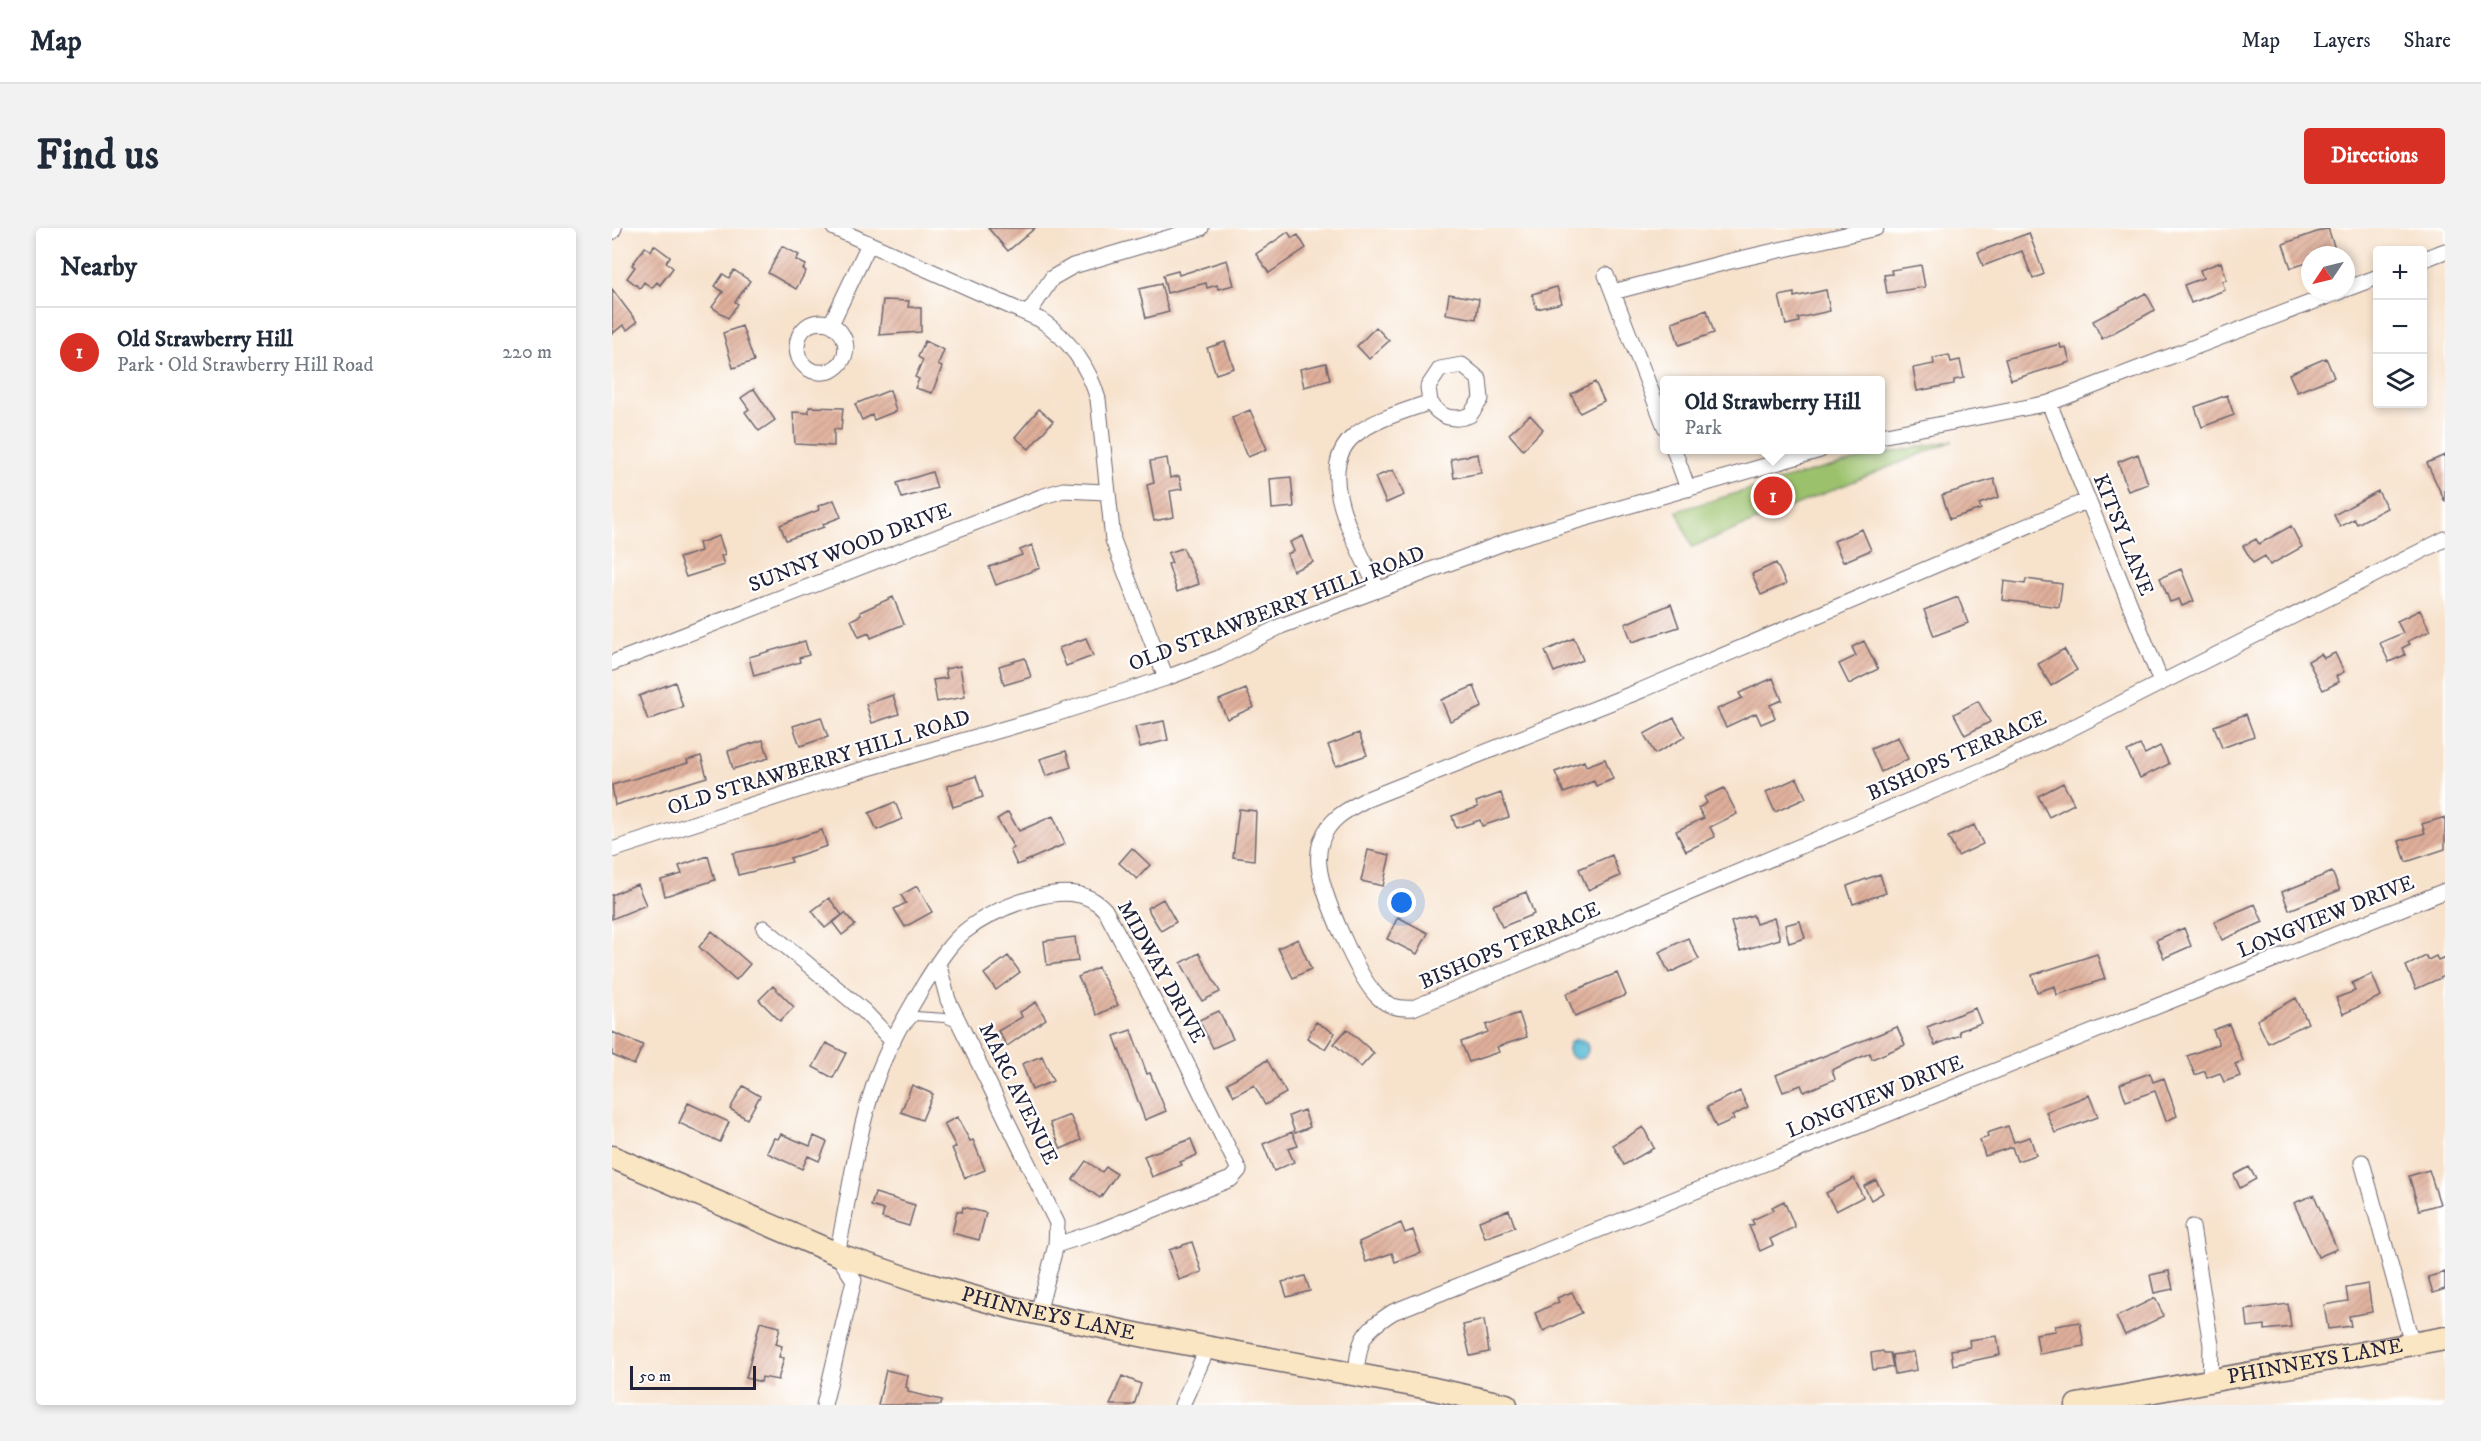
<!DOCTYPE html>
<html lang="en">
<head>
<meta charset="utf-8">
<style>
  :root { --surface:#fff; --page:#f2f2f3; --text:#1f2937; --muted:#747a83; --line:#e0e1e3; --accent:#d93025 }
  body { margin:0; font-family:"IM FELL DW Pica",serif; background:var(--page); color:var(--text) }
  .controls { position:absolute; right:18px; top:18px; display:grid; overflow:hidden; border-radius:6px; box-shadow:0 3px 9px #0003 }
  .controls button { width:54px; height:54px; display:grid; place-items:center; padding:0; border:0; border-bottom:2px solid var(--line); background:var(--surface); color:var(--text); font:30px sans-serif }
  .compass { position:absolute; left:1689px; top:18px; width:54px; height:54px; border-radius:50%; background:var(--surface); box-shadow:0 3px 9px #0003; rotate:235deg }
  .scale { position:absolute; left:18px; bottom:15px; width:126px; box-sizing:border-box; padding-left:6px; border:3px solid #22223b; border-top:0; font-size:16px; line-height:21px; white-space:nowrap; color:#22223b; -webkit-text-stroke:4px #fff; paint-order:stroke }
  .you { position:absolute; left:790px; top:675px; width:21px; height:21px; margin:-15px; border:4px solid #fff; border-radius:50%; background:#1a73e8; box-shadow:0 0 0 9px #1a73e833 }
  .badge { display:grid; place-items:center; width:39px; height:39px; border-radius:50%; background:var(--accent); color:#fff; font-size:20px; font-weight:700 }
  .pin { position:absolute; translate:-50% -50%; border:3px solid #fff; box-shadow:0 2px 6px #0006 }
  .popup { position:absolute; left:1048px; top:148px; width:225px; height:78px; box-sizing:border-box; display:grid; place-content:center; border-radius:6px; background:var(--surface); filter:drop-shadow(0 2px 4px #0005); font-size:20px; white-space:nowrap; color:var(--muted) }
  .popup b { font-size:22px; color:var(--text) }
  .popup::after { content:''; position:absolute; left:50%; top:100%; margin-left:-12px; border:12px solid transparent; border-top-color:var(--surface) }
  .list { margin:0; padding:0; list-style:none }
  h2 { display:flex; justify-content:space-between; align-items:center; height:78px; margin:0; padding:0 24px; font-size:26px }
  h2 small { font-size:20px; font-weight:400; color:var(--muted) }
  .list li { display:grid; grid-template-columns:39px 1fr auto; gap:18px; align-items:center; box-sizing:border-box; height:90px; padding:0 24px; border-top:2px solid var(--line) }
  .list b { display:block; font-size:22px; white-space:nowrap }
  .list p { margin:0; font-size:20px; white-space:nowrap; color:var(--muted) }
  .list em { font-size:20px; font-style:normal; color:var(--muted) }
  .icon { flex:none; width:33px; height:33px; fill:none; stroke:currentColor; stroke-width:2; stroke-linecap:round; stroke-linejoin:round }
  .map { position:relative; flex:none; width:1833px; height:1177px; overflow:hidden; border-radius:6px }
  header { display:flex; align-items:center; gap:36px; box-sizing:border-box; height:84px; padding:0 30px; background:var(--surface); border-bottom:2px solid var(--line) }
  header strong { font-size:28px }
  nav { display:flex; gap:33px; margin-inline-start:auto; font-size:21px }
  .intro { display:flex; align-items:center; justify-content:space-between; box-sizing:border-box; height:144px; padding:0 36px }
  h1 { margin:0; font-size:42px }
  .button { padding:15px 27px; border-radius:6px; background:var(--accent); color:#fff; font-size:21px; font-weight:700 }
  main { display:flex; gap:36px; padding:0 36px }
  aside { flex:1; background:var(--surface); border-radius:6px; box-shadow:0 3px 9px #0003 }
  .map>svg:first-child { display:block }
  .green { fill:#9bc16c; stroke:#5e7254; stroke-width:1.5 }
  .water { fill:url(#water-ripples); stroke:#3c6e88; stroke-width:1.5 }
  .building { fill:url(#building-hatch) }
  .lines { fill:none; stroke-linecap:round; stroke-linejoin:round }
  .service-casing { stroke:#6d656e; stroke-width:10 }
  .minor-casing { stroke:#6d656e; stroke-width:17 }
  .secondary-casing { stroke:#6d656e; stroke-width:25 }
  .service { stroke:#fff; stroke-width:8 }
  .minor { stroke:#fff; stroke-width:15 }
  .secondary { stroke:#fbe6c4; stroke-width:22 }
  .labels { text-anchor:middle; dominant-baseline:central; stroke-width:4.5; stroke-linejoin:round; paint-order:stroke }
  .street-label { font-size:21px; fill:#22223b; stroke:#fff }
</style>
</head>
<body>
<header>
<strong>Map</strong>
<nav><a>Map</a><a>Layers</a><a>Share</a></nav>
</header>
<div class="intro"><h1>Find us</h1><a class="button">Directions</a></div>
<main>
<aside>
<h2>Nearby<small></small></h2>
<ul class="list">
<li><span class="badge">1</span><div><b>Old Strawberry Hill</b><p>Park · Old Strawberry Hill Road</p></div><em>220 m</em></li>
</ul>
</aside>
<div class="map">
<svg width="1833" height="1177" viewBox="0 0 1833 1177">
  <defs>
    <pattern id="water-ripples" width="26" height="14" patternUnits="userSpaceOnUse" patternTransform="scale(1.5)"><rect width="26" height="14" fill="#57bad6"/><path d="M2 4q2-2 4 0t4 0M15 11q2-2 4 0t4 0" fill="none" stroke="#4897af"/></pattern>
    <pattern id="building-hatch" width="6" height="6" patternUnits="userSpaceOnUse" patternTransform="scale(1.5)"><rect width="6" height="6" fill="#dfaf9a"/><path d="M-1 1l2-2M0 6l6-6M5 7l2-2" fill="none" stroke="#bf9686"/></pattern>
  </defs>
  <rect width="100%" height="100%" fill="#fff"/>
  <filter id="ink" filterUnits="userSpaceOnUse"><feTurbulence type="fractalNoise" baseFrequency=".0167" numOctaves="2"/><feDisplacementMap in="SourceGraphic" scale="12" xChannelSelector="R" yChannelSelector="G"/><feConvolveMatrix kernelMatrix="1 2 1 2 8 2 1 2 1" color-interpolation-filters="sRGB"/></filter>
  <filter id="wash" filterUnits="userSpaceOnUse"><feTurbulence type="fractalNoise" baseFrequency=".008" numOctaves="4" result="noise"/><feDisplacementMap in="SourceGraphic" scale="24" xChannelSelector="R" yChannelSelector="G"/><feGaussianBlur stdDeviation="1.35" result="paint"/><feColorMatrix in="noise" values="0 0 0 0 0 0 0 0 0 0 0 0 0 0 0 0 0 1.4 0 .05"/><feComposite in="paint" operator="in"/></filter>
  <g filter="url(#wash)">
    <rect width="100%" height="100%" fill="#f7e2cc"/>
    <path class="green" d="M1341,213l-261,106 -15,-36c91,-27 182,-56 276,-70z"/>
    <path class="water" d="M956 821a10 10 0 1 1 20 0a10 10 0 1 1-20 0Z"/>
    <g id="blocks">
      <path class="building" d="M376,0h47l-27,23z
        M1716,0l8,24 -26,3v7l-19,6 -8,-24z
        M676,4l4,6 6,-3 8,13 -37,25 -13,-19z
        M1417,5l15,41 -11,5 -11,-28 -39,15 -5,-14z
        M42,17l16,12 -4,5 7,6 -13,17 -3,-3 -5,6 -8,-6 -4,6 -13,-10 8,-11 -3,-2 13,-18 6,4z
        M170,18l17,9 -3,5 10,5 -3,4 3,2 -10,18 -28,-16z
        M615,32l7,25 -16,4 -1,-4 -10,3 -1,-5 -39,10 -4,-18 15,-4 1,4z
        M1609,34l6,18 -5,1 3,9 -34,13 -7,-18 19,-7 -3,-8z
        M1309,37l4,22 -38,6 -3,-18 8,-1 -1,-4z
        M122,42l16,11 -15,21 3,2 -10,14 -16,-11 11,-15 -8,-6 8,-12 6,4z
        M549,56l8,28 -23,6 -7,-29z
        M945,59l5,16 -25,6 -5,-15z
        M0,61l25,33 -10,8 -4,-5 -11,9z
        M1214,62l4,21 -32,7 1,4 -13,3 -7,-29 15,-3v4z
        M1534,65l9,17 -53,29 -9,-18z
        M837,66l30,5 -3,20 -30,-5z
        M271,72l26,1 -1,6 13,1v24l-42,3z
        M1095,82l7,23 -35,12 -7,-23z
        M130,98l12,35 -21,7 -10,-35z
        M764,99l13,14 -20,18 -12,-13z
        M313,113l19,9 -6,15 4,2 -10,26 -17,-5 4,-9 -4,-2 8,-17 -5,-3z
        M613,114l9,26 -18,6 -9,-26z
        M1448,116l1,4 5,-1 4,15 -59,18 -6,-21z
        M1337,127l2,7 9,-2 4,18 -10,2v4l-37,7 -4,-23 21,-4 -1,-6z
        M1714,130l8,19 -37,15 -8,-18z
        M714,135l4,17 -26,7 -4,-18z
        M983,154l9,19 -24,12 -9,-19z
        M142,161l21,31 -16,11 -14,-19 4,-3 -8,-11z
        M278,162l6,21 -22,9 -2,-5 -10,5 -7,-16z
        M1615,167l7,20 -32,12 -7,-20z
        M197,179l34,1 -2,22 -7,-1v17l-39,-2 -2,-32 16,1z
        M427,181l14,12 -24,28 -14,-12z
        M638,182l17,39 -19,8 -16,-39z
        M918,187l13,14 -20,21 -14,-16z
        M866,226l3,19 -27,5 -3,-19z
        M1526,226l10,30 -20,7 -10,-29z
        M1833,227v47l-18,-39z
        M555,230l3,20 9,-2 3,13 -12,2 4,26 -20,4 -7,-36 7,-2 -4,-22z
        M781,242l11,25 -18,8 -11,-26z
        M320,244l5,16 -35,10 -5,-15z
        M679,249l3,30 -22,2 -2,-30z
        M1382,251l5,18 -20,7 2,5 -31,10 -8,-24z
        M1766,263l9,17 -30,16 -3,-5 -14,8 -6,-12z
        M222,272l7,17 -18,7 1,3 -38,13 -6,-15 39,-15 -1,-4z
        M1679,298l11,21 -32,18 -5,-9 -12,7 -10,-17 13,-7 3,5z
        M1250,301l9,21 -28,12 -9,-21z
        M107,308l6,18 -4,2 3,9 -38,12 -7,-19 22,-7 -2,-8z
        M691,308l10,26 -20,9 -6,-17 7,-3 -4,-9z
        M420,317l8,23 -44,17 -7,-18 33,-12 -2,-5z
        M571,320l16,36 -22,8 -9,-28 4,-1 -4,-10z
        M1164,335l10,21 -25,11 -9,-21z
        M1569,341l13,32 -12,5 -3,-7 -9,3 -10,-24z
        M1414,351l36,5 -3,23 -57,-7 2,-19 21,3z
        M281,369l11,27 -33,14 -2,-5 -10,4 -8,-17 10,-5 -1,-3z
        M1346,369l10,26 -34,13 -10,-26z
        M1059,376l8,23 -47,15 -7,-18z
        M1808,382l10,21 -22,10 2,3 -8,4 3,7 -16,7 -9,-19 23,-10 -6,-12z
        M474,410l7,18 -27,10 -7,-18z
        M962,410l9,22 -29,12 -9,-21z
        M193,413l4,14 -10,3 1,4 -46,14 -5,-19z
        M1252,413l14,28 -29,15 -10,-20 17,-8 -4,-9z
        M1452,421l13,21 -26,16 -13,-22z
        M1723,425l9,19 -8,4 3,6 -16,8 -15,-29 13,-7 3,4z
        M413,430l6,19 -27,8 -5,-19z
        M348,438l5,31 -28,5 -4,-22 14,-2 -2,-9z
        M1161,450l9,22 -12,5 5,13 -14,6 -5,-11 -30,14 -9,-18 25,-11 -3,-5z
        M63,454l8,25 -35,13 -9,-24z
        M862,458l8,21 -32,14 -9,-21z
        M634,461l8,18 -27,12 -8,-19z
        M281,467l6,19 -27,9 -6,-19z
        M1366,473l12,21 -25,13 -11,-21z
        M1634,486l8,22 -32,12 -8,-22z
        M209,489l7,20 -28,9 -7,-20z
        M1062,490l11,19 -30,17 -11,-20z
        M552,493l4,19 -28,7 -5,-20z
        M747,505l8,22 -31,11 -8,-21z
        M1286,509l10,22 -27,13 -10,-23z
        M151,512l6,18 -36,11 -5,-18z
        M1528,517l5,9 15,-8 9,18 -29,14 -13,-27z
        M454,523l5,16 -25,9 -6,-17z
        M89,528l6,21 -92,28 -3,-20 76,-22 -1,-3z
        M993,531l8,20 -17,7 -2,-5 -30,12 -9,-21 29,-11 2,5z
        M364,548l7,21 -30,10 -6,-21z
        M1185,550l9,20 -31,14 -9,-20z
        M1451,555l11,21 -25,13 -11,-21z
        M1112,560l13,26 -27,13 5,10 -29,14 -10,-20 28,-13 -6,-10 9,-5 -3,-6z
        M889,565l8,24 -27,9 -2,-6 -24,8 -4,-12 26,-9 -2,-5z
        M283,574l7,17 -25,11 -8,-17z
        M627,581l17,2 -2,49 -21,-3z
        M396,584l11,19 34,-15 12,28 -48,21 -7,-15 4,-2 -17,-29z
        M1833,589v32l-39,13 -7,-21 26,-8 -3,-9z
        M1362,597l9,19 -25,12 -10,-19z
        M210,602l5,16 -37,12 2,4 -54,13 -5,-22 41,-8z
        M520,620l18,17 -13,14 -18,-16z
        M756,622l22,5 -7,31 -22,-5z
        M1000,627l8,21 -32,14 -9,-21z
        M96,628l7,24 -50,16 -4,-16 21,-6 -3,-8z
        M1720,644l8,18 -51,20 -7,-18z
        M1268,646l6,19 -33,11 -6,-18z
        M25,656l9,21 -34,14v-24z
        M305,658l15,26 -27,15 -11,-18 12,-6 -5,-8z
        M914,664l8,22 -32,13 -9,-22z
        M217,670l13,17 -17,13 -13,-17z
        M551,671l13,23 -15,9 -14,-23z
        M1643,676l8,18 -41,18 -8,-18z
        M233,685l10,12 -13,10 -9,-12z
        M1141,687l3,9 18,-6 6,21 -40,12 -9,-29z
        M786,689l30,16 -11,21 -30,-15z
        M1188,693l5,17 -16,5 -4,-18z
        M1572,700l7,18 -27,12 -8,-18z
        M100,703l38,33 -14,16 -37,-33z
        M463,709l3,24 -31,4 -3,-24z
        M1076,710l11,21 -30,14 -10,-21z
        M686,711l13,30 -18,9 -15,-30z
        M587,725l21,39 -18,9 -21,-38z
        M1485,726l8,25 -48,16 -2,-9 -18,6 -5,-17z
        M396,728l12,16 -24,18 -12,-16z
        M1814,728l2,4 8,-4 2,4 7,-3v19l-29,13 -10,-23z
        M486,739l20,38 -21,10 -19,-38z
        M1005,745l9,22 -51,21 -9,-22z
        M1760,746l9,22 -38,18 -7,-16 19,-7 -3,-8z
        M161,758l21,21 -14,14 -21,-21z
        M1684,770l12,25 -40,20 -11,-23z
        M424,774l10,17 -39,27 -9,-15 24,-14 -2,-5z
        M1363,780l6,15 -22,8 1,4 -25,10 -8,-18z
        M607,783l14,28 -20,9 -14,-28z
        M907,785l8,24 -30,10 2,5 -30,10 -8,-20 27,-10 -2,-7z
        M704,794l19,11 -10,16 -18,-11z
        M1617,796l14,37 -8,3 5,12 -16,6 -4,-9 -13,5 -2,-7 -10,4 -8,-19 32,-12 -6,-14z
        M1285,799l8,18 -33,14 -2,-6 -38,17 3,9 -31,13 -3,-7 -18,7 -7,-17z
        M735,801l27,24 -13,14 -27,-23z
        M519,802l16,44 3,-1 16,38 -21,9 -31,-84z
        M0,804l31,13 -9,20 -22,-10z
        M214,815l20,10 -13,25 -20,-11z
        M430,828l11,25 -21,9 -10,-26z
        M655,832l19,33 -21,12 -11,-20 -20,11 -7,-13z
        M1538,845l3,9 11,-4 13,38 -11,5 -11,-30 -29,10 -6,-17z
        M300,857l21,9 -11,26 -21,-8z
        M131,858l17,10 -13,23 -17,-10z
        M1128,863l8,17 -16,8 2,3 -18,8 -9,-20z
        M1477,867l9,22 -43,16 -9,-21z
        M76,875l41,19 -9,20 -41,-19z
        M692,882l6,17 -15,6 -6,-17z
        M458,887l11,25 -20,9 -11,-26z
        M345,889l13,24 3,-1 12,30 -20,8 -13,-30 4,-1 -12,-23z
        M1396,898l6,16 16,-5 6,18 -19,6 -5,-14 -27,9 -5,-16 8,-3 -1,-4z
        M1031,899l11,21 -30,17 -11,-20z
        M680,904l6,14 -10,3 6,13 -20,9 -11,-27z
        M169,906l29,12 4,-10 13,6 -8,19 -11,-5 -6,13 -35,-16 7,-15 4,1z
        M579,911l6,16 -17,7 2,3 -30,12 -8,-21z
        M474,933l16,11 4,-5 11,7 -17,24 -27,-19z
        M1637,939l7,12 -16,9 -6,-13z
        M1817,942l11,34 -21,6 -10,-34z
        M1242,950l9,19 -27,14 -10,-18z
        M1264,952l7,13 -12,7 -7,-14z
        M263,965l40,12 -6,21 -27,-8 2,-8 -13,-4z
        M1702,967l23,54 -19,8 -24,-54z
        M1172,973l11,26 -25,12 3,6 -13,6 -11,-25 5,-2 -2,-4 22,-10 -2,-3z
        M351,979l23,6 -7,27 -27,-7 5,-22 5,1z
        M897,982l6,17 -30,11 -6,-17z
        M789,995l4,10 8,-3 8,23 -26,9 -3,-9 -26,9 -7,-20z
        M580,1014l10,30 -23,8 -10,-30z
        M1557,1043l4,18 -19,4 -4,-18z
        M1833,1044v17l-12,4 -5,-16z
        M693,1048l5,15 -23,6 -5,-15z
        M1756,1056l4,28 -23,4 2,10 -23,3 -4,-24 24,-4 -2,-13z
        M960,1064l10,21 -39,18 -8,-18 24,-11 -2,-4z
        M1543,1070l9,18 -39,19 -9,-18z
        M1676,1076l3,23 -26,3v-5l-17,2 -2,-17z
        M872,1092l5,32 -19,4 -7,-31z
        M148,1094l20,5 -4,17 6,2 -3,11 5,1 -6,22 -16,-3 -1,5 -15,-4z
        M1468,1094l4,24 -45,8 -3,-20 20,-3 -1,-5z
        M1385,1108l3,19 -47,10 -2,-15 19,-3 -1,-7z
        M1271,1123l1,2h6l3,14 -20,3 -2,-17z
        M1302,1124l3,18 -22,4 -3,-19z
        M274,1142l22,5 -2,12 2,1v4l34,8 -1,5h-63z
        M510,1148l19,8 -7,21h-24z"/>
    </g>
  </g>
  <g filter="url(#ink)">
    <use href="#blocks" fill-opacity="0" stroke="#6d656e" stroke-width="1.5"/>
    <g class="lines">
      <defs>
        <path id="service" d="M295,797l8,-9 30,2 14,6"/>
        <path id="minor" d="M222,0l207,92c29,20 47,45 57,79l15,141 53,138
          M0,4l2,-4
          M1810,32l23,-9
          M994,47l59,152
          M1734,61l32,-12
          M1001,64l114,-30 149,-34
          M416,86l24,-36 21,-12 128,-38
          M219,96c20,12 20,37 -1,47 -45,11 -43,-61 1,-47l38,-80
          M1437,175l112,279
          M1269,208l168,-33 292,-112
          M1062,222l14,39
          M1474,273l-444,189 -277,110c-18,10 -35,18 -43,39 -3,8 -4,18 -3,27 3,28 39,113 60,132 10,9 22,11 34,10l572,-239 73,-34 387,-196
          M766,362c-18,-41 -68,-119 -23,-155 20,-16 51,-24 75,-33 9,15 23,20 40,13l11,-16 -2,-20 -17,-14 -22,4 -12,18 2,15
          M0,435l429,-166 22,-7 43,2
          M0,622l232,-75 205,-59 117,-38 53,-20 62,-32 230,-86 309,-90
          M152,700l100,83 29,31
          M326,735l10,37 109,223 -1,22
          M1750,934l50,182
          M1580,999l19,118 -1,36
          M744,1147c3,-36 6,-43 37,-63l1052,-421
          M212,1177l30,-125 -17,-26c12,-56 19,-115 37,-169 12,-36 32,-70 51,-102 11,-17 23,-38 39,-51 20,-16 45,-27 69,-34 26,-7 53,-9 72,12l73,136 61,124 -8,9 -132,52 -43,14 -18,68
          M570,1177l26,-58"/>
        <g id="secondary">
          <path id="s1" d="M0,929l230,99 77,26 94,26 132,28 284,52 77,17"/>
          <path id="s2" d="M1465,1177l368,-67"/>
        </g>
      </defs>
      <use href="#service" class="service-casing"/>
      <use href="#minor" class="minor-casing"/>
      <use href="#secondary" class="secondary-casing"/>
      <use href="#service" class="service"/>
      <use href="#minor" class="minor"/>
      <use href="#secondary" class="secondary"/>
    </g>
  </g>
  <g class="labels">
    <g class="street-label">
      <text transform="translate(1511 307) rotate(68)">KITSY LANE</text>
      <text transform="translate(238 320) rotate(-21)">SUNNY WOOD DRIVE</text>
      <text transform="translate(665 381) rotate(-21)">OLD STRAWBERRY HILL ROAD</text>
      <text transform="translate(1345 528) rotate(-24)">BISHOPS TERRACE</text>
      <text transform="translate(207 535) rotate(-17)">OLD STRAWBERRY HILL ROAD</text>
      <text transform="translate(1714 689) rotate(-22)">LONGVIEW DRIVE</text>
      <text transform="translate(898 718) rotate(-23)">BISHOPS TERRACE</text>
      <text transform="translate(549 744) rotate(61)">MIDWAY DRIVE</text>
      <text transform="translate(406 866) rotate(64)">MARC AVENUE</text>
      <text transform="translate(1263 869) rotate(-22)">LONGVIEW DRIVE</text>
      <text stroke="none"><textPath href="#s1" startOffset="465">PHINNEYS LANE</textPath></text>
      <text stroke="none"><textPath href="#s2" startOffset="242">PHINNEYS LANE</textPath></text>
    </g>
  </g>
</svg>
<div class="controls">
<button>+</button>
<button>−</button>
<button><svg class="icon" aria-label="layers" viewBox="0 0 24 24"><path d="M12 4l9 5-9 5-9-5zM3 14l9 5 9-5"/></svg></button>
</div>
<svg class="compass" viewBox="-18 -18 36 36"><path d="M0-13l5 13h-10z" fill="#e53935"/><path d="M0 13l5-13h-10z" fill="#747a83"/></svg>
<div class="scale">50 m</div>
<div class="you"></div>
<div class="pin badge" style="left:1161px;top:268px">1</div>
<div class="popup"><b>Old Strawberry Hill</b>Park</div>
</div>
</main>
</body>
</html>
